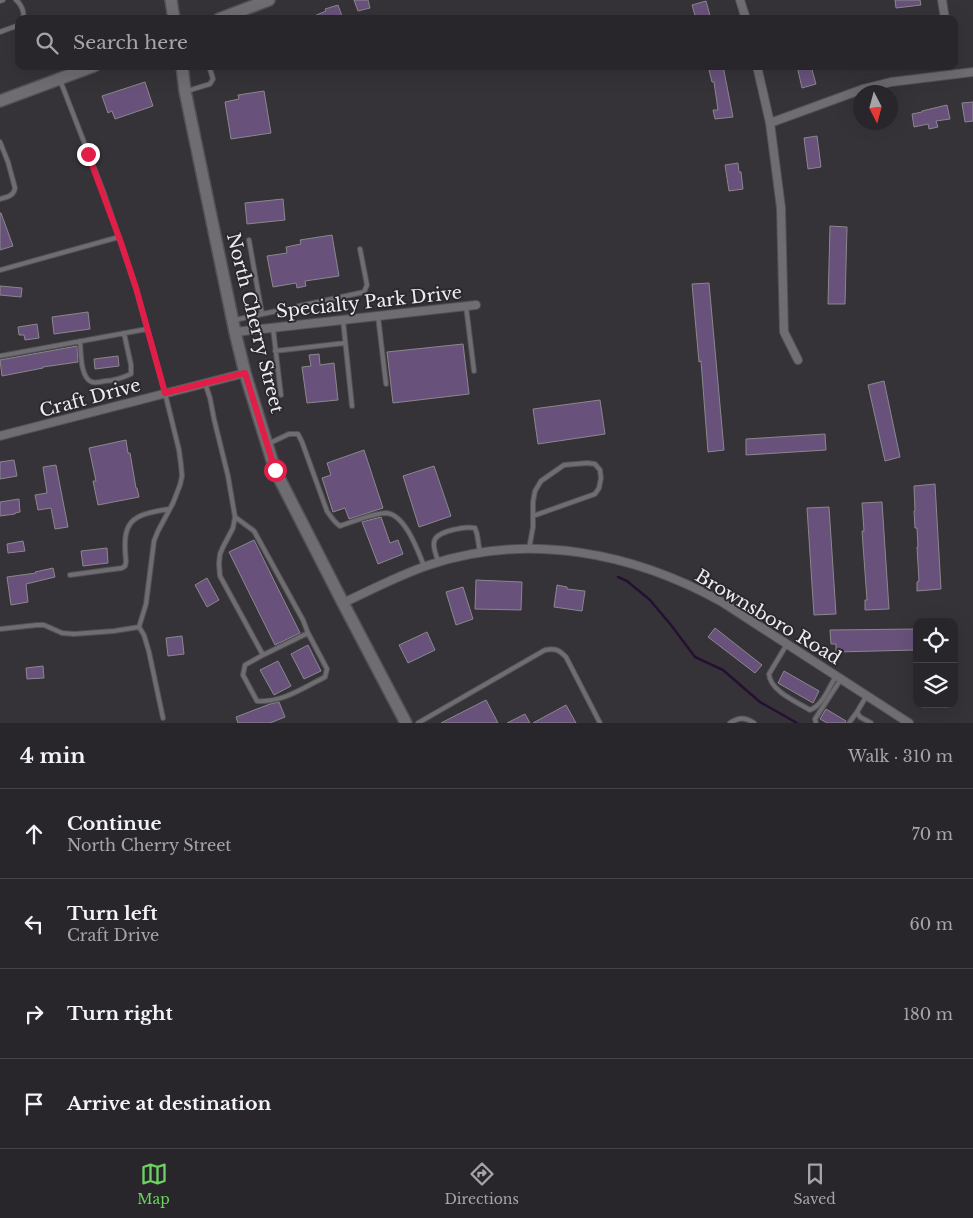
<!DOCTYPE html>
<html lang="en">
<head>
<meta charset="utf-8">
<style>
  :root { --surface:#28262a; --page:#343236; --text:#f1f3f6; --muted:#a5a5a8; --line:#444347; --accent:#6cd362 }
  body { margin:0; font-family:"Libre Baskerville",serif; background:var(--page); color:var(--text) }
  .controls { position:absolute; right:15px; bottom:15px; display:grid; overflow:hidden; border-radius:10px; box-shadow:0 5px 20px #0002 }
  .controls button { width:45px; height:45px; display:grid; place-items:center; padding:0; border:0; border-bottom:1px solid var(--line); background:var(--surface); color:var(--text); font:25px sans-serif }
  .compass { position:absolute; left:853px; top:85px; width:45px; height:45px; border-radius:50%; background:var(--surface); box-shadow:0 5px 20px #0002; rotate:174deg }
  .stop { position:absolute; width:15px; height:15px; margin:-11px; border:4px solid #e11d48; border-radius:50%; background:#fff }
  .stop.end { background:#e11d48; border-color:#fff; box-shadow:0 1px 5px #0008 }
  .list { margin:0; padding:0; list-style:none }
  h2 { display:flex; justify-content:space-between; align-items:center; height:65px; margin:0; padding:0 20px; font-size:21px }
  h2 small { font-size:16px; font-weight:400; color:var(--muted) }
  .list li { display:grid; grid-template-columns:32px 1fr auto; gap:15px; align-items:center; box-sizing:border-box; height:90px; padding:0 20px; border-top:1px solid var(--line) }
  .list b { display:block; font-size:19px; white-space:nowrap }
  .list p { margin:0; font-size:16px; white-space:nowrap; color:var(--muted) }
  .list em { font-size:16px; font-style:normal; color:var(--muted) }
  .icon { flex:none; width:28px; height:28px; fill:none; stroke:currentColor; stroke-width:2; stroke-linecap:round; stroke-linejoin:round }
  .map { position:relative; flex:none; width:973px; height:723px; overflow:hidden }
  .search { position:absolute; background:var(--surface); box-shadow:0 5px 20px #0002; left:15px; right:15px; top:15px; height:55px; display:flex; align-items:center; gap:12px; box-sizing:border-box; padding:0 18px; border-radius:10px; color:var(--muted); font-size:19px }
  .sheet { height:425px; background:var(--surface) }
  nav { display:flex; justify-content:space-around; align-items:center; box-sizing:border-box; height:70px; border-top:1px solid var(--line); background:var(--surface); font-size:14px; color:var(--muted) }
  nav a { display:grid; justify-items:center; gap:2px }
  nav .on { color:var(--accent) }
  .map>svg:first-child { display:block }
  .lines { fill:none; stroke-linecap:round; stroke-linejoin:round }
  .stream { stroke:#251033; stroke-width:2.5 }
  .building { fill:#68527b; stroke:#8a878d }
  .service-casing { stroke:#535155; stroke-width:6 }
  .minor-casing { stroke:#535155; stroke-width:10 }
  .secondary-casing { stroke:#535155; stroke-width:14 }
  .service { stroke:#6f6c72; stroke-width:4 }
  .minor { stroke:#6f6c72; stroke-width:8 }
  .secondary { stroke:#6f6c72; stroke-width:11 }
  .route { stroke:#e11d48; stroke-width:6 }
  .labels { text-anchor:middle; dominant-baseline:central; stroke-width:4; stroke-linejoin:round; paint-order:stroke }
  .street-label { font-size:18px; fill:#ecebee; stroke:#2b292e }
</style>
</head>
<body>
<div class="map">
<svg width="973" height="723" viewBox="0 0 973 723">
  <rect width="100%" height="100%" fill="#353338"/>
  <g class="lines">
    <path class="stream" d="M618,577l9,4 23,19 21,25 24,32 28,13 37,32 37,21"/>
  </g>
  <path class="building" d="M354,0h14l2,8 -12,3z
    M895,0h25l1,5 -25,3z
    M706,1l5,18h-15l-4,-14z
    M338,5l5,14h-36l19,-8 -1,-2z
    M708,66h15l10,51 -18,2 -2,-9h5l-4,-28h-2z
    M797,66h14l5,18 -14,4z
    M145,82l8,24 -38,13 -3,-8 -4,2 -6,-17z
    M264,91l7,42 -40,6 -6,-37 14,-3 -1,-4z
    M973,102v19l-8,1 -3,-19z
    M947,105l3,14 -14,2 2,6 -9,2 -1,-5 -14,3 -2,-13 10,-2v-1z
    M817,136l4,31 -13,2 -4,-31z
    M738,163l1,9h2l2,17 -14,2 -4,-26z
    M283,199l2,21 -38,4 -2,-21z
    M0,213h1l12,33 -13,4z
    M830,226l17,1 -2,77h-17z
    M332,235l7,41 -34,5 1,5 -9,2 -1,-5 -23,4 -6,-31 20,-3 -1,-6 15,-3 -1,-4z
    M709,283l15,167 -16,2 -7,-91 -2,1 -7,-78z
    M0,286l22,2 -1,9 -21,-2z
    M88,312l2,17 -36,5 -2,-17z
    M37,324l2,14 -14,2 -1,-5h-5l-1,-8z
    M463,344l6,50 -76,9 -6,-51z
    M77,346l1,16 -35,5v1l-41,8 -2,-16z
    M319,354l1,11 14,-2 4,37 -31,3 -5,-36 9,-1 -2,-11z
    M118,356l1,10 -24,3 -1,-10z
    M884,381l16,76 -15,4 -17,-76z
    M600,400l5,34 -67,10 -5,-35z
    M825,434l1,16 -80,5v-16z
    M126,440l2,13h2l6,35h1l2,9 -41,8 -5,-24h3l-7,-33z
    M364,450l19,58 -34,11 -4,-11 -12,4 -11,-34 9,-3 -4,-12z
    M14,460l3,16 -17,3v-17z
    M56,465l12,62 -13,2 -4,-21 -13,2 -3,-15 12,-2 -4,-26z
    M434,466l17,50 -32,11 -16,-51z
    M935,484l6,105 -24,2v-9l2,-1 -2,-34h1l-1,-19h-2l-1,-17h1l-1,-25z
    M19,499l1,13 -5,1v1l-15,2v-14z
    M882,502l7,107 -24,1v-10h2l-5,-69h2l-2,-28z
    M829,507l7,107 -22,1 -7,-107z
    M381,517l9,26 8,-3 5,14 -25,10 -16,-42z
    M254,540l46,93 -25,12 -46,-93z
    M23,541l2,10 -17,2 -1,-9z
    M107,548l1,15 -25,3 -2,-15z
    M53,568l2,9 -29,7 2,18 -17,3 -4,-28 29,-4 -1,-1z
    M207,578l12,22 -12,7 -12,-22z
    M476,580l46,2 -1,28 -46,-1z
    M557,585l10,2v2l18,2 -3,20 -28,-4z
    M463,587l10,32 -17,6 -10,-33z
    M715,628l47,37 -7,8 -47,-36z
    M917,629v21l-81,2v-8h-5l-1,-14z
    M427,632l8,18 -27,13 -9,-18z
    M182,636l2,18 -16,2 -2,-18z
    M308,645l13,26 -17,8 -13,-25z
    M278,661l13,25 -17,9 -14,-25z
    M43,666l1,12 -17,1 -1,-11z
    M784,671l35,20 -6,12 -35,-20z
    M486,700l12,23h-57z
    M279,702l6,15 -15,6h-32l-2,-6 34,-13z
    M566,705l10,18h-43z
    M826,709l20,12 -1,2h-18l-7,-4z
    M525,714l5,9h-23z"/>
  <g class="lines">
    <defs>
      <path id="service" d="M16,0c5,4 9,12 7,19
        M0,1l3,-1
        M0,32l19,-7
        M187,91l23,-7 3,-5 -4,-13
        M0,142l8,20 7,26c-1,8 -8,9 -15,11
        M249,240l13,74
        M0,270l119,-33
        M466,306l8,65
        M378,316l8,68
        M235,320l129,-28 3,-7 -7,-36
        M343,320l9,86
        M273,328l8,67
        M80,341c1,11 0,37 12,41 4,1 9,0 13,-1 9,0 17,-3 26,-7v-9l-7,-32
        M275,351l70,-8
        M0,356l147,-27
        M205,383l5,15 4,21 14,57 7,41 -2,11 -10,19 -3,7 -1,10 1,12 43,79 -18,10 -2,10 14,26c25,2 46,-13 68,-24l2,-8 -19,-36 -45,22
        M270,443l19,-9h9l4,8 25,69c4,6 7,11 13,15 12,-4 34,-13 46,-13 19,1 32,38 38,53
        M235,517l19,14 49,89 5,13
        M529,549l4,-22v-25l2,-11 6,-10 23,-16 23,-2 8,1 5,6 1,8 -2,10 -4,6 -62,22
        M438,562c-1,-6 -5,-13 -4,-19 0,-12 32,-17 41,-15l2,6 3,19
        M70,575l52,-7 3,-2 1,-4c-4,-40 3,-47 43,-53
        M139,627l5,8 5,17 14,66
        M0,629l37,-4h7l18,8 12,1 40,-3 25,-4 7,-23 8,-63 4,-10 15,-28 7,-18 2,-9 -1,-11 -2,-15 -14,-57 -29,-105 -15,-45 -18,-52 -43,-111
        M787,644l-18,30c1,17 28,28 41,36 13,-5 19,-23 26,-34
        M867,695l-10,17 3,5 11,6
        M418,723l127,-73c11,-2 14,0 21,7l34,66
        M730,723c9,-6 15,-6 24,0
        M816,723l-1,-4 26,-40
        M849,723l8,-11"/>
      <path id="minor" d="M740,0l6,19
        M942,0l3,19
        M757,66l13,57 11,85 3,124 14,28
        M770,123l93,-34 28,-7 82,-10
        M235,332l241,-27
        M0,436l245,-63
        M343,603c28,-13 56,-28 86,-38 99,-33 203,-13 293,37l187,121"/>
      <path id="secondary" d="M171,0l3,19
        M219,19l50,-19
        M182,66l3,25 50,241 10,41 30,97 68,133 63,120
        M0,101l94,-35"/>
    </defs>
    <use href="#service" class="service-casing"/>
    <use href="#minor" class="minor-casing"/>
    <use href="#secondary" class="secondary-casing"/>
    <use href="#service" class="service"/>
    <use href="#minor" class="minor"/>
    <use href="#secondary" class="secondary"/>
  </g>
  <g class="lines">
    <path class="route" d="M88,154l33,89 15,45 29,105 80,-20 30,97"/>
  </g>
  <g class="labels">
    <g class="street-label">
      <text transform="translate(369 302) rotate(-6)">Specialty Park Drive</text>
      <text transform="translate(255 323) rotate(76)">North Cherry Street</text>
      <text transform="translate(90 398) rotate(-15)">Craft Drive</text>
      <text transform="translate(768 617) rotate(31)">Brownsboro Road</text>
    </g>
  </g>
</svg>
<div class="controls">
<button><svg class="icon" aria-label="locate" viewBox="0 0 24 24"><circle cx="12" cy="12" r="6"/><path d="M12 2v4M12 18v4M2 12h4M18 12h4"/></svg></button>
<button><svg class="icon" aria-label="layers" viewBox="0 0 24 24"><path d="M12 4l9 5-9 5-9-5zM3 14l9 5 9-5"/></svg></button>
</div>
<svg class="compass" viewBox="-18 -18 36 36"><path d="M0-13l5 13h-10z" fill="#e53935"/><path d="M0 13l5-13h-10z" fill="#a5a5a8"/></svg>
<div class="stop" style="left:275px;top:470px"></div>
<div class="stop end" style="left:88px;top:154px"></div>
<div class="search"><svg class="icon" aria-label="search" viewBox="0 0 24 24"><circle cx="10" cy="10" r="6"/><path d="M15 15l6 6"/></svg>Search here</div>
</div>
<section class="sheet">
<h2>4 min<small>Walk · 310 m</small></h2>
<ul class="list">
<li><svg class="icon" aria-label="ahead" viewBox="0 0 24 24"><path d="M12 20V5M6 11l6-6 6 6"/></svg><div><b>Continue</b><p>North Cherry Street</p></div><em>70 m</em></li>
<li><svg class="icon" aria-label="left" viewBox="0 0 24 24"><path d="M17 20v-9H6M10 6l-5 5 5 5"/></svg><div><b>Turn left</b><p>Craft Drive</p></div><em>60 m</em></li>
<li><svg class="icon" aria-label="right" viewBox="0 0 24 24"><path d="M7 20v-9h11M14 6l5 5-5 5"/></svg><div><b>Turn right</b></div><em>180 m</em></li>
<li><svg class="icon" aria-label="arrive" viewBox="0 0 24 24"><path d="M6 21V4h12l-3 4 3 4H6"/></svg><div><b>Arrive at destination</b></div></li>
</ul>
</section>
<nav>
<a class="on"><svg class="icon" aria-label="map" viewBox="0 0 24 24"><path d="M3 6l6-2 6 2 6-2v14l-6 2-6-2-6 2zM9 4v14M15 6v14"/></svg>Map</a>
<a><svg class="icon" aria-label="directions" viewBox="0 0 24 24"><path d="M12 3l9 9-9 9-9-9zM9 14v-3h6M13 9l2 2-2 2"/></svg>Directions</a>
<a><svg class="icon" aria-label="saved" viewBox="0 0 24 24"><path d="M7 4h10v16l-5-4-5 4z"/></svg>Saved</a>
</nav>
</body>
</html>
